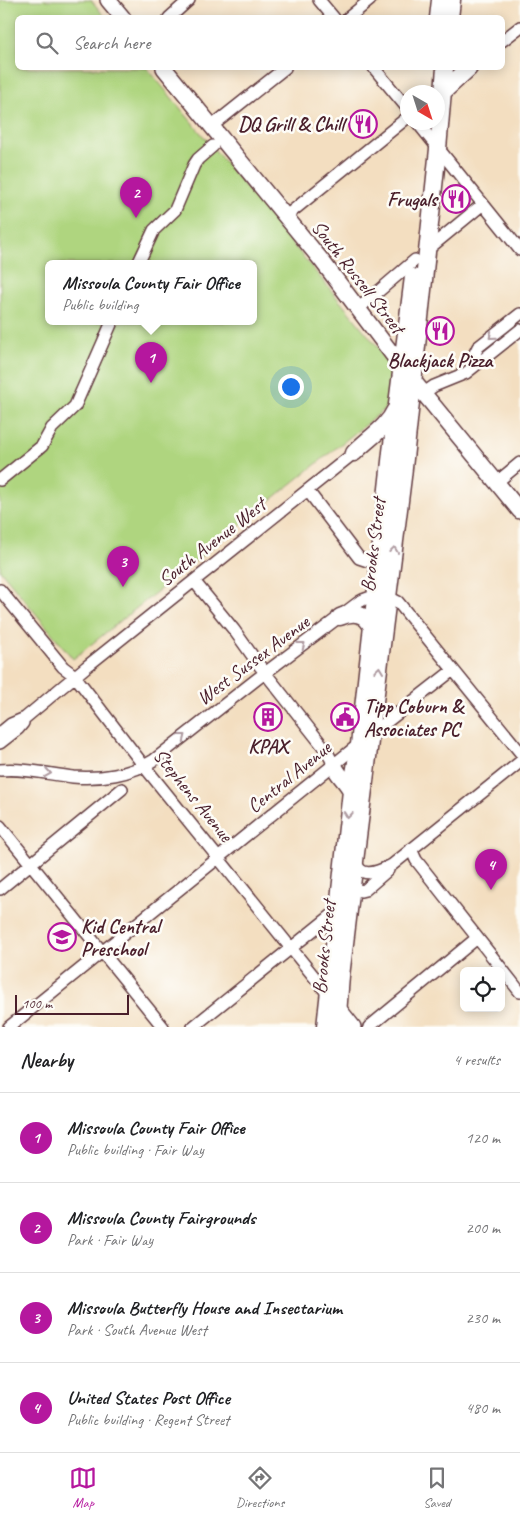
<!DOCTYPE html>
<html lang="en">
<head>
<meta charset="utf-8">
<style>
  :root { --surface:#fff; --page:#f6f6f6; --text:#202124; --muted:#757577; --line:#e0e0e0; --accent:#b5179e }
  body { margin:0; font-family:Caveat,sans-serif; background:var(--page); color:var(--text) }
  .controls { position:absolute; right:15px; bottom:15px; display:grid; overflow:hidden; border-radius:8px; box-shadow:0 2px 12px #0003 }
  .controls button { width:45px; height:45px; display:grid; place-items:center; padding:0; border:0; border-bottom:1px solid var(--line); background:var(--surface); color:var(--text); font:25px sans-serif }
  .compass { position:absolute; left:400px; top:85px; width:45px; height:45px; border-radius:50%; background:var(--surface); box-shadow:0 2px 12px #0003; rotate:141deg }
  .scale { position:absolute; left:15px; bottom:12px; width:114px; box-sizing:border-box; padding-left:5px; border:2px solid #4a1f2b; border-top:0; font-size:14px; line-height:18px; white-space:nowrap; color:#4a1f2b; -webkit-text-stroke:4px #fdfcf7; paint-order:stroke }
  .you { position:absolute; left:290px; top:386px; width:18px; height:18px; margin:-12px; border:4px solid #fff; border-radius:50%; background:#1a73e8; box-shadow:0 0 0 8px #1a73e833 }
  .badge { display:grid; place-items:center; width:32px; height:32px; border-radius:50%; background:var(--accent); color:#fff; font-size:16px; font-weight:700 }
  .pin { position:absolute; translate:-50% -41px; filter:drop-shadow(0 1px 2px #0008) }
  .pin::after { content:''; position:absolute; top:26px; width:18px; height:15px; background:inherit; clip-path:polygon(0 0,100% 0,50% 100%) }
  .popup { position:absolute; left:45px; top:260px; width:212px; height:65px; box-sizing:border-box; display:grid; place-content:center; border-radius:8px; background:var(--surface); filter:drop-shadow(0 1px 4px #0005); font-size:16px; white-space:nowrap; color:var(--muted) }
  .popup b { font-size:19px; color:var(--text) }
  .popup::after { content:''; position:absolute; left:50%; top:100%; margin-left:-10px; border:10px solid transparent; border-top-color:var(--surface) }
  .list { margin:0; padding:0; list-style:none }
  h2 { display:flex; justify-content:space-between; align-items:center; height:65px; margin:0; padding:0 20px; font-size:21px }
  h2 small { font-size:16px; font-weight:400; color:var(--muted) }
  .list li { display:grid; grid-template-columns:32px 1fr auto; gap:15px; align-items:center; box-sizing:border-box; height:90px; padding:0 20px; border-top:1px solid var(--line) }
  .list b { display:block; font-size:19px; white-space:nowrap }
  .list p { margin:0; font-size:16px; white-space:nowrap; color:var(--muted) }
  .list em { font-size:16px; font-style:normal; color:var(--muted) }
  .icon { flex:none; width:28px; height:28px; fill:none; stroke:currentColor; stroke-width:2; stroke-linecap:round; stroke-linejoin:round }
  .map { position:relative; flex:none; width:520px; height:1027px; overflow:hidden }
  .search { position:absolute; background:var(--surface); box-shadow:0 2px 12px #0003; left:15px; right:15px; top:15px; height:55px; display:flex; align-items:center; gap:12px; box-sizing:border-box; padding:0 18px; border-radius:8px; color:var(--muted); font-size:19px }
  .sheet { height:425px; background:var(--surface) }
  nav { display:flex; justify-content:space-around; align-items:center; box-sizing:border-box; height:70px; border-top:1px solid var(--line); background:var(--surface); font-size:14px; color:var(--muted) }
  nav a { display:grid; justify-items:center; gap:2px }
  nav .on { color:var(--accent) }
  .map>svg:first-child { display:block }
  .green { fill:#afd57f; stroke:#7c7a55; fill-rule:evenodd }
  .lines { fill:none; stroke-linecap:round; stroke-linejoin:round }
  .minor-casing { stroke:#633c41; stroke-width:14 }
  .major-casing { stroke:#633c41; stroke-width:18 }
  .highway-casing { stroke:#633c41; stroke-width:19 }
  .minor { stroke:#fff; stroke-width:11 }
  .major { stroke:#fff; stroke-width:15 }
  .highway { stroke:#fff; stroke-width:16 }
  .oneway { stroke:#ae9aa0 }
  .labels { text-anchor:middle; dominant-baseline:central; stroke-width:5; stroke-linejoin:round; paint-order:stroke }
  .poi-label { font-size:20px; font-weight:bold; fill:#4a1f2b; stroke:#fdfcf7; text-anchor:end }
  .street-label { font-size:20px; fill:#4a1f2b; stroke:#fdfcf7 }
</style>
</head>
<body>
<div class="map">
<svg width="520" height="1027" viewBox="0 0 520 1027">
  <rect width="100%" height="100%" fill="#fdfcf7"/>
  <filter id="ink" filterUnits="userSpaceOnUse"><feTurbulence type="fractalNoise" baseFrequency=".02" numOctaves="2"/><feDisplacementMap in="SourceGraphic" scale="10" xChannelSelector="R" yChannelSelector="G"/><feConvolveMatrix kernelMatrix="1 2 1 2 8 2 1 2 1" color-interpolation-filters="sRGB"/></filter>
  <filter id="wash" filterUnits="userSpaceOnUse"><feTurbulence type="fractalNoise" baseFrequency=".0096" numOctaves="4" result="noise"/><feDisplacementMap in="SourceGraphic" scale="20" xChannelSelector="R" yChannelSelector="G"/><feGaussianBlur stdDeviation="1.12" result="paint"/><feColorMatrix in="noise" values="0 0 0 0 0 0 0 0 0 0 0 0 0 0 0 0 0 1.4 0 .05"/><feComposite in="paint" operator="in"/></filter>
  <g filter="url(#wash)">
    <rect width="100%" height="100%" fill="#f3dec0"/>
    <path class="green" d="M0,0h91l14,17 -87,1v50h129l249,301 -3,29 -7,10 -313,251 -73,-89zM48,264h206v58h-206z"/>
  </g>
  <g filter="url(#ink)">
    <g class="lines">
      <defs>
        <path id="minor" d="M319,0l15,18
          M169,18l20,-18
          M348,18l22,-18
          M502,41l18,-14
          M374,68l34,41
          M417,122l103,128
          M212,126l73,-58
          M285,217l123,-100
          M427,250l56,-46
          M138,264l16,-34 21,-20 19,-45 4,-6 15,-13
          M358,309l57,-49
          M480,362l-3,-3 -2,-6 3,-6 42,-33
          M424,393l10,-7 32,-13 54,-43
          M0,480l42,-34 10,-18 23,-22 37,-84
          M497,482l23,-19
          M308,491l51,67 15,5 5,6
          M194,581l40,49 25,35 67,85 8,15
          M0,590l63,77 12,9 69,90 184,228
          M0,733l11,-9 14,-6 61,-51 268,-214
          M0,743l18,-14 5,-6
          M0,770c25,-2 48,4 73,7 27,2 58,-2 81,-17l103,-81 102,-77c11,-7 28,-7 39,0l122,150
          M0,826l163,201
          M411,849l5,11 104,132
          M356,858c2,24 23,13 36,7l128,-103
          M352,888l9,3 4,-1 23,-20
          M0,889l122,-100
          M9,1027l370,-299 74,-58
          M193,1027l144,-116
          M369,1027l108,-89"/>
        <path id="major" d="M108,0l15,18
          M164,68l158,193 80,106 118,144
          M334,1003l19,24"/>
        <path id="highway" d="M438,18l2,-18
          M450,18l2,-18
          M443,92l26,-24
          M354,453c14,-15 33,-25 41,-43
          M340,617c14,-6 26,-4 32,11
          M334,765c3,10 13,16 17,26
          M325,1027l26,-236 8,-46 32,-293 22,-175
          M337,1027l4,-51 15,-123 47,-376 35,-328 7,-81"/>
      </defs>
      <use href="#minor" class="minor-casing"/>
      <use href="#major" class="major-casing"/>
      <use href="#highway" class="highway-casing"/>
      <use href="#minor" class="minor"/>
      <use href="#major" class="major"/>
      <use href="#highway" class="highway"/>
    </g>
    <defs><path id="oneway-chevron" d="M-2-3.5L2.5 0L-2 3.5" fill="none" stroke-width="1.6" stroke-linecap="round" stroke-linejoin="round" transform="scale(1.25)"/></defs>
    <g class="oneway">
      <use href="#oneway-chevron" transform="translate(492 336) rotate(141)"/>
      <use href="#oneway-chevron" transform="translate(394 550) rotate(-83)"/>
      <use href="#oneway-chevron" transform="translate(302 645) rotate(-37)"/>
      <use href="#oneway-chevron" transform="translate(379 670) rotate(-83)"/>
      <use href="#oneway-chevron" transform="translate(183 737) rotate(-38)"/>
      <use href="#oneway-chevron" transform="translate(48 773) rotate(9)"/>
      <use href="#oneway-chevron" transform="translate(348 815) rotate(96)"/>
    </g>
  </g>
  <defs>
    <symbol id="restaurant-ring" viewBox="-11 -11 22 22"><circle r="9.5" fill="#fdfcf7" stroke="#b5179e" stroke-width="1.5"/><path d="M-5-6h1v4h1v-4h1v4h1v-4h1v5L-1.5 .5V6h-2V.5L-5-1ZM5-6V6H3V1.5H1.5Q1.5-4 5-6Z" fill="#b5179e"/></symbol>
    <symbol id="building-ring" viewBox="-11 -11 22 22"><circle r="9.5" fill="#fdfcf7" stroke="#b5179e" stroke-width="1.5"/><path d="M-4-6H4V6H1V3H-1V6H-4ZM-2.5-4.3h1.7v1.8h-1.7ZM.8-4.3h1.7v1.8H.8ZM-2.5-1h1.7V.8h-1.7ZM.8-1h1.7V.8H.8Z" fill="#b5179e"/></symbol>
    <symbol id="civic-ring" viewBox="-11 -11 22 22"><circle r="9.5" fill="#fdfcf7" stroke="#b5179e" stroke-width="1.5"/><path d="M-.6-6.5H3V-4.5H.6V-3L4-1V1h2V6H-6V1h2V-1L-.6-3ZM-1.2 2.5V6h2.4V2.5Z" fill="#b5179e"/></symbol>
    <symbol id="school-ring" viewBox="-11 -11 22 22"><circle r="9.5" fill="#fdfcf7" stroke="#b5179e" stroke-width="1.5"/><path d="M0-5L7-2L0 1L-7-2ZM-4 1L0 2.5L4 1V4Q0 6-4 4Z" fill="#b5179e"/></symbol>
  </defs>
  <g fill-rule="evenodd">
    <use href="#restaurant-ring" x="347" y="108" width="32" height="32"/>
    <use href="#restaurant-ring" x="440" y="183" width="32" height="32"/>
    <use href="#restaurant-ring" x="424" y="315" width="32" height="32"/>
    <use href="#building-ring" x="252" y="701" width="32" height="32"/>
    <use href="#civic-ring" x="329" y="701" width="32" height="32"/>
    <use href="#school-ring" x="46" y="921" width="32" height="32"/>
  </g>
  <g class="labels">
    <g class="poi-label">
      <text x="344" y="124">DQ Grill &amp; Chill</text>
      <text x="437" y="199">Frugals</text>
      <text x="440" y="360" text-anchor="middle">Blackjack Pizza</text>
      <text x="364" y="706" text-anchor="start">Tipp Coburn &amp;<tspan x="364" dy="23">Associates PC</tspan></text>
      <text x="268" y="746" text-anchor="middle">KPAX</text>
      <text x="81" y="926" text-anchor="start">Kid Central<tspan x="81" dy="23">Preschool</tspan></text>
    </g>
    <g class="street-label">
      <text transform="translate(358 277) rotate(52)">South Russell Street</text>
      <text transform="translate(212 542) rotate(-38)">South Avenue West</text>
      <text transform="translate(373 545) rotate(-83)">Brooks Street</text>
      <text transform="translate(253 660) rotate(-37)">West Sussex Avenue</text>
      <text transform="translate(289 777) rotate(-39)">Central Avenue</text>
      <text transform="translate(193 795) rotate(51)">Stephens Avenue</text>
      <text transform="translate(324 947) rotate(-84)">Brooks Street</text>
    </g>
  </g>
</svg>
<div class="controls">
<button><svg class="icon" aria-label="locate" viewBox="0 0 24 24"><circle cx="12" cy="12" r="6"/><path d="M12 2v4M12 18v4M2 12h4M18 12h4"/></svg></button>
</div>
<svg class="compass" viewBox="-18 -18 36 36"><path d="M0-13l5 13h-10z" fill="#e53935"/><path d="M0 13l5-13h-10z" fill="#757577"/></svg>
<div class="scale">100 m</div>
<div class="you"></div>
<div class="pin badge" style="left:151px;top:383px">1</div>
<div class="popup"><b>Missoula County Fair Office</b>Public building</div>
<div class="pin badge" style="left:136px;top:218px">2</div>
<div class="pin badge" style="left:123px;top:587px">3</div>
<div class="pin badge" style="left:491px;top:890px">4</div>
<div class="search"><svg class="icon" aria-label="search" viewBox="0 0 24 24"><circle cx="10" cy="10" r="6"/><path d="M15 15l6 6"/></svg>Search here</div>
</div>
<section class="sheet">
<h2>Nearby<small>4 results</small></h2>
<ul class="list">
<li><span class="badge">1</span><div><b>Missoula County Fair Office</b><p>Public building · Fair Way</p></div><em>120 m</em></li>
<li><span class="badge">2</span><div><b>Missoula County Fairgrounds</b><p>Park · Fair Way</p></div><em>200 m</em></li>
<li><span class="badge">3</span><div><b>Missoula Butterfly House and Insectarium</b><p>Park · South Avenue West</p></div><em>230 m</em></li>
<li><span class="badge">4</span><div><b>United States Post Office</b><p>Public building · Regent Street</p></div><em>480 m</em></li>
</ul>
</section>
<nav>
<a class="on"><svg class="icon" aria-label="map" viewBox="0 0 24 24"><path d="M3 6l6-2 6 2 6-2v14l-6 2-6-2-6 2zM9 4v14M15 6v14"/></svg>Map</a>
<a><svg class="icon" aria-label="directions" viewBox="0 0 24 24"><path d="M12 3l9 9-9 9-9-9zM9 14v-3h6M13 9l2 2-2 2"/></svg>Directions</a>
<a><svg class="icon" aria-label="saved" viewBox="0 0 24 24"><path d="M7 4h10v16l-5-4-5 4z"/></svg>Saved</a>
</nav>
</body>
</html>
